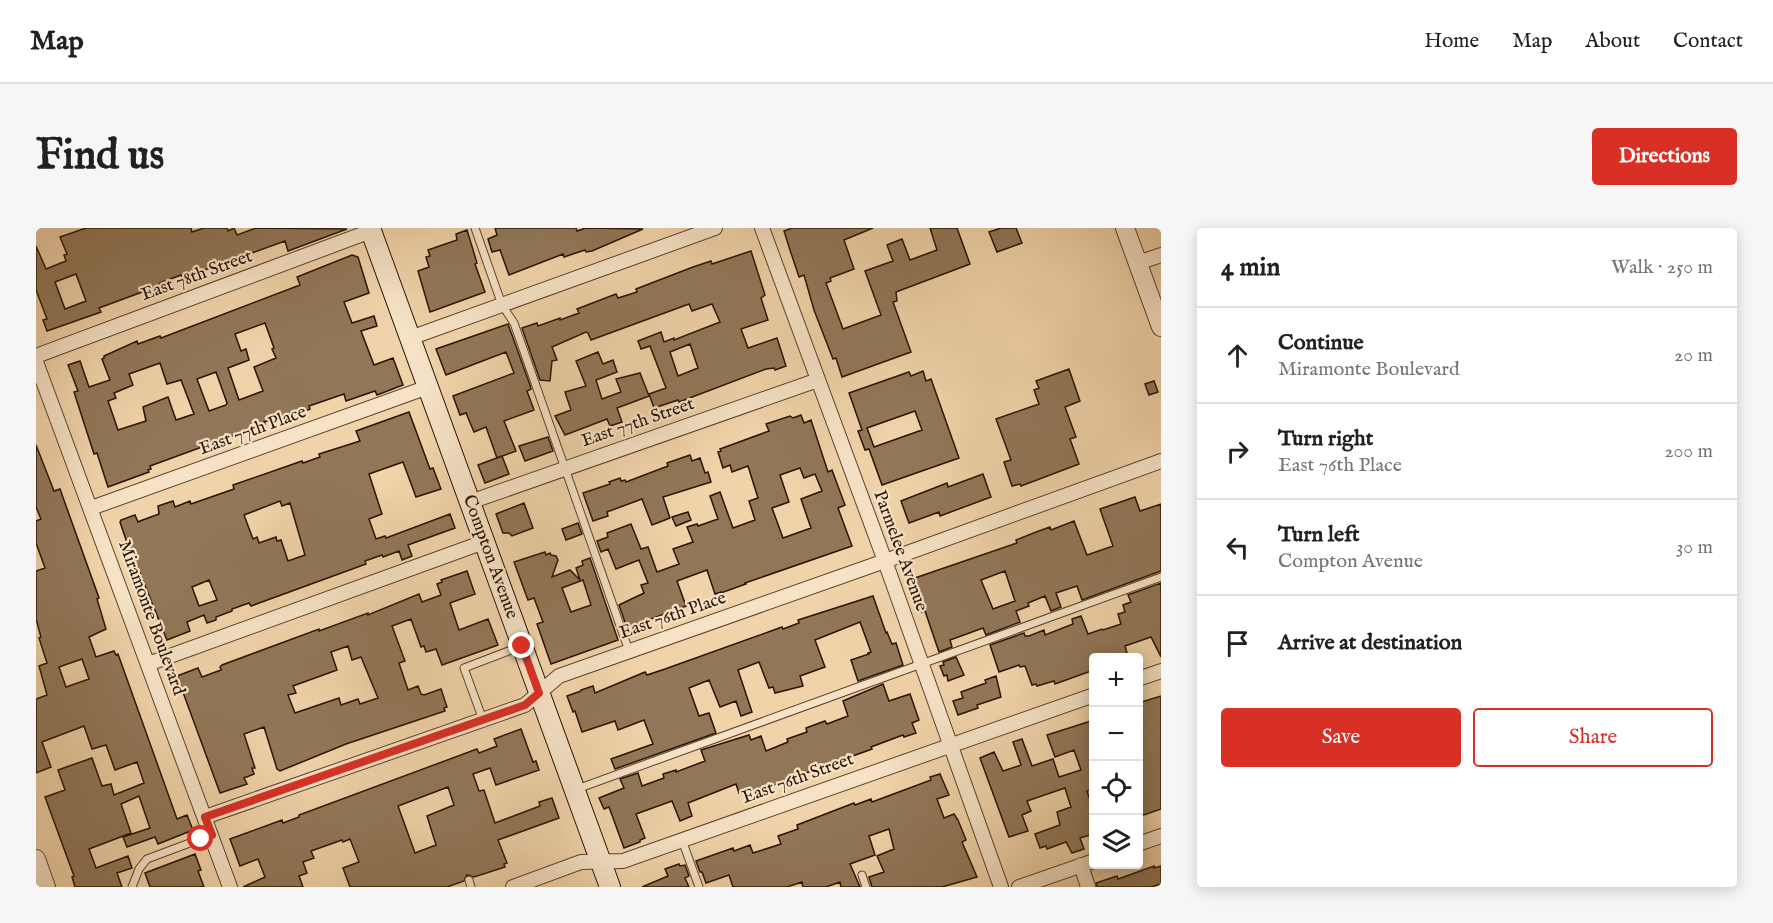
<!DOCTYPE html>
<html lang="en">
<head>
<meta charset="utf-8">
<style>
  :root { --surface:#fff; --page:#f6f6f6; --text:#202124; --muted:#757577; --line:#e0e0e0; --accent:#d93025 }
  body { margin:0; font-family:"IM FELL English",serif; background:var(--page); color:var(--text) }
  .controls { position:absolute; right:18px; bottom:18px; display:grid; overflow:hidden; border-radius:6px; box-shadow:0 3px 15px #0003 }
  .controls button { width:54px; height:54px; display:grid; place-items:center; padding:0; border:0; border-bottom:2px solid var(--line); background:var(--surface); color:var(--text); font:30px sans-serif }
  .stop { position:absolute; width:18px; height:18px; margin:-14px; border:4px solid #d93025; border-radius:50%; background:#fff }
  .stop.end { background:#d93025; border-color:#fff; box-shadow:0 2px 6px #0008 }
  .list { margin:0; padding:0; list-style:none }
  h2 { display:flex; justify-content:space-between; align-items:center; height:78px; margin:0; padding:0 24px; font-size:26px }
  h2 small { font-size:20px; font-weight:400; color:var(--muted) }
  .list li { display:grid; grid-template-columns:39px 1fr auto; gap:18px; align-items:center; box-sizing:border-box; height:96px; padding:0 24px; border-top:2px solid var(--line) }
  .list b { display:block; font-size:22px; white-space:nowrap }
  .list p { margin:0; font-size:20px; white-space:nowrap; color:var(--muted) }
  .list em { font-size:20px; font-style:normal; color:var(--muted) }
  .actions { display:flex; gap:12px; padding:18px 24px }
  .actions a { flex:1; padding:14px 0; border:2px solid var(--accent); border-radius:6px; text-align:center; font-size:21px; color:var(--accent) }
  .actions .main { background:var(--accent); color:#fff }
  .icon { flex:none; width:33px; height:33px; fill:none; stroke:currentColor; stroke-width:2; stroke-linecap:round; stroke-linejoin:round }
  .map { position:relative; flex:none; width:1125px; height:659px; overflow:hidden; border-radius:6px }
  header { display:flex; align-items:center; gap:36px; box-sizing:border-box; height:84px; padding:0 30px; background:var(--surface); border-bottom:2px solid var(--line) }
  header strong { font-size:28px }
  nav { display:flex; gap:33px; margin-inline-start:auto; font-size:21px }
  .intro { display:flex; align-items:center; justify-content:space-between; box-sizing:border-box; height:144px; padding:0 36px }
  h1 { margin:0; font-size:42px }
  .button { padding:15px 27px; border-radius:6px; background:var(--accent); color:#fff; font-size:21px; font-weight:700 }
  main { display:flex; gap:36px; padding:0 36px }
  aside { flex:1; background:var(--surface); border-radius:6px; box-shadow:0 3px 15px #0003 }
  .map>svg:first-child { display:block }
  .building { fill:#917758; stroke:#291300; stroke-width:1.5; fill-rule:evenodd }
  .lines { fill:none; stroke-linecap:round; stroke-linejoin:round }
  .service-casing { stroke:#5b432a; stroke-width:9 }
  .minor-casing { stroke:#5b432a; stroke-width:16 }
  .tertiary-casing { stroke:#5b432a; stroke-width:20 }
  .secondary-casing { stroke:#291300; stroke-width:22 }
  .service { stroke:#f6e2c7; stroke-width:7 }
  .minor { stroke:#f6e2c7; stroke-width:14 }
  .tertiary { stroke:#f6e2c7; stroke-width:18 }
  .secondary { stroke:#f6e2c7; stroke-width:20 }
  .route { stroke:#d93025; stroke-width:8 }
  .labels { text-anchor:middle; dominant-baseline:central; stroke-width:4.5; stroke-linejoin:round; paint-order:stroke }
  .street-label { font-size:18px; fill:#291300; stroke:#f6e2c7 }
</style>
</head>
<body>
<header>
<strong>Map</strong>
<nav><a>Home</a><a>Map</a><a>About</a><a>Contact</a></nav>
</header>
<div class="intro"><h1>Find us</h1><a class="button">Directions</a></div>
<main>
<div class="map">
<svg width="1125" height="659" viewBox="0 0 1125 659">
  <rect width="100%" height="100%" fill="#f1d3a9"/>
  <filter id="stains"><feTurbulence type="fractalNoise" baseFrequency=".00333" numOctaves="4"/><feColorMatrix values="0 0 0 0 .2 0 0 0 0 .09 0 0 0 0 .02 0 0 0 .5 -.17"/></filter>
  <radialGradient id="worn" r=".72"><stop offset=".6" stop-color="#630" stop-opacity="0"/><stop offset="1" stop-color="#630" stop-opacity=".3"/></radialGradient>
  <path class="building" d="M50,0h105l1,4 12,-4h23l1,3 6,-3 3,7 19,-7 91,1 -59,22 -3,-10 -83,30v-1l-20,7 -1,-2 -21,8 1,2 -62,23 2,4 -54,19 -4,-11 4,-1 -11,-29v-44l10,23 20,-8 -2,-6 3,-1 -7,-17zM40,46l10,27 -21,8 -10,-27z
    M459,0h81l1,3 9,-3 57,1 -51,22 -6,1 -1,-2 -21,7 -1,-3 -54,21 -9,-25 -8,2 -4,-13 9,-4z
    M756,0h81l-29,12 10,29 -24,9 1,3 -5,2 17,46 38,-14 -16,-44 28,-10 -6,-16 15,-6 8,21 27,-10 -7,-22h27l13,36 -74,28 1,9 -4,1 18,50 -69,25 -6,-19 -3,1 -19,-49 -10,-35 -5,2 -9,-27 -6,-19z
    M965,0h15l6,15 -25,9 -8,-20z
    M431,2l10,33 -2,1 10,28 -55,20 -12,-41 11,-4 -3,-10 4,-1 -2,-6 29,-10 -1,-6z
    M715,23l14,44 -4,3 7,22 -27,9 7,19 29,-10 9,28 -11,4 -1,-2 -8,1 -87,33 -1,-2 -24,8 -5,-14 17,-6 -16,-42 -9,3 -3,-8 23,-9 3,10 10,-4v2l46,-18 -8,-18 -20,7 -3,-7 -98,36 -3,-7 -2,-1 -34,15 5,13 -5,1 -2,20 -10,-1 -18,-52 15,-5 1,3 22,-8v2l19,-7 -2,-4 39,-15 2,4 19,-6 -1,-3 57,-22 18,-6 1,3zM654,116l8,24 -20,8 -8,-24z
    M316,27l6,2 11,36 -25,9 8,21 22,-7 3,10 -16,5 13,34 19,-7 10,27 -26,10 -2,-4 -29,10 -2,-7 -35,12 1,3 -18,7 -8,2 -1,-2 -19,6 1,2 -115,42 1,3 -3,1 1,2 -41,15 -11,-34 -3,1 -20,-62 4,-1 -10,-26 12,-4 9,26 21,-7 -8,-21 2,-1v-2l33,-15 1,3 22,-8 1,2 139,-53 -3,-8zM229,95l9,25 -2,1 4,9 -22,9 9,24 -24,9 -11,-32 21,-8 -3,-11 -5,2 -6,-17zM124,135l7,21 14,-4 13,34 -18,6 -8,-23 -25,10 3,14 -28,9 -10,-29 8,-3 -2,-5 19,-8 -4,-11zM180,144l11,31 -1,2 -17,6 -12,-32z
    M472,96l22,61 1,4 -4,2 7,19 -30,11 12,30 -19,7 -11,-31 -12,5 -8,-19 -6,2 -7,-19 61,-23 -8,-21 -60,23 -10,-26z
    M562,124l5,12 10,-4 4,12 -21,8 6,19 19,-7 -5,-13 24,-6 9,23 -32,12 5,14 -12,4 -3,-7 -42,16 -10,-19 16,-6 -6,-18 21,-6 -10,-25z
    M1033,141l11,32 -15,6 11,30 -6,2 9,25 -58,22 -1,-2 -8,2 -8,-24 7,-2 -15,-41 43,-15 -5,-14 5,-2 -3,-7z
    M887,143l3,10 5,-2 28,79 -77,27 -13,-36 -4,1 -7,-19 4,-1 -13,-37 60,-21 2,4zM879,183l7,19 -48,17 -7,-19z
    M1118,153l4,11 -9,3 -4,-11z
    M373,184l21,57 3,-1 8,21 -25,8 -13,-35 -34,12 13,40 -13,5 7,20 9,-3 1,2 64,-24 5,14 -47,17 4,11 -10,4 -3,-9 -16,6 -1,-2 -17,6 1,3 -115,42 -2,-3 -17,6v2l-16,6v3l-9,3 -3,-8 -17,7 3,9 -23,9 -30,-74h-2l-15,-44 1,-2 14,-5 3,7 2,-1 19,-7 -1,-8 15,-5 2,6 15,-6 1,3 43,-15 -1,-4 69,-24 1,2 17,-6 -1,-3 41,-13 -4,-10zM244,273l2,5 8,-3 15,52 -17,6 -7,-21 -4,1 -1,-4 -17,6 -2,-6 -4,2 -9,-24zM173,352l8,20 -18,6 -7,-19z
    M765,187l3,8 7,-3 17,52 4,-2 13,35 -7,3 14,38 -107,37 1,1 -25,9v-1l-6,2 -8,-24 -30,11 9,25 -59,22 -8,-23 25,-12 -3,-8 7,-2 -9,-23 -23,9 -8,-20 -7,3 -4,-11 11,-4 -1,-4 24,-9 10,25 7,-2 9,25 22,-8 -6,-15 20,-7 -6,-15 10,-3 1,2 20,-7 -8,-23 10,-4 13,36 22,-8 -6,-19 9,-3 -10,-32 -16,6 -2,-7 -7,3 -5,-16 3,-1 -1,-2 49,-18 -3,-7 24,-8 3,2zM764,240l4,10 11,-4 7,17 -21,8 10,29 -28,10 -11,-30 17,-6 -9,-27z
    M512,209l5,14 -28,10 -6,-15z
    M0,217l18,46 6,-2 39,109 -2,1 9,30 -17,8 7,20 18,-6 2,4 2,-1 59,165 10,-4 6,15 -35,14 -3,-7 -28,10 -4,-10 27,-9 -11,-32 -18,8 10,29 -42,16 7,19 32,-12 4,12 -15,5 5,14h-47l-3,-10 2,-1 -29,-79 20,-7 -7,-20 34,-12 10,28 9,-2 3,11 30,-12 -7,-21 -22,8 -9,-25 -14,4 -8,-23 -42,16 9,25 -15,6v-74l11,-4 -8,-29 8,-3 -8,-25 2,-1 -5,-18v-48l9,-3 -9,-25v-22l5,-2 -5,-12zM46,431l7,20 -23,8 -7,-20z
    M654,227l2,6 8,-3 5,15 3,-1 3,10 -48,15 7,21 -18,7 -10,-26 -35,13 1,4 -15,5 -10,-28 27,-9 -1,-2 11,-4 1,3 4,-1 1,2 42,-16 -1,-3z
    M466,228l7,18 -24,9 -7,-18z
    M947,246l8,23 -51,19 -1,-4 -30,11 -8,-22 46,-18 1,4z
    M1099,269l5,14 21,-7v67l-79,29 -5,-14 -21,7 5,14 -10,4 -6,-15 -17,7 1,3 -13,5 4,11 -34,13 -3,-7 -33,12 2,7 -13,5 -14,-41 -4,1 -3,-6 -9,-26 108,-37 -1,-3 20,-8 14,-5 1,3 23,-9 13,34 26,-9 -13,-37zM969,343l10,30 -22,8 -12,-29z
    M488,275l9,25 -21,8 -3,-3h-6l-7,-19z
    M652,284l3,8 -15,6 -4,-9z
    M542,295l4,11 -16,6 -4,-11z
    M509,324l1,3 4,-2 1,2 5,1 2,4 -6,17 18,-7 10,10 -4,-12 7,-3 -1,-4 8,-3 28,82 -67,24 -14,-40 6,-2 -9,-24 -6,2 -14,-38zM547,352l8,25 -20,7 -9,-24z
    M431,343l8,23 -25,9 9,27 29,-11 10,26 -56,20 -6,-16 -10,3 -2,-6 -3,1 -10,-28 -19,7 13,35 -6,2 9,27 10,-4 3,8 3,1 17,-6 6,18 -3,1 1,3 -99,33 -66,27 -3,-2 -13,-42 -20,7 11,34h-3l2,6 -10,4 3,6 -27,9 -43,-117 21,-8 4,9 19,-7 -1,-3 2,-2 97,-36v2l49,-18v2l51,-21 3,8 19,-7 -4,-11 5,-2 -1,-2zM312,418l4,14 9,-3 17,41 -18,6 -2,-5 -17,6 -2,-7 -44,15 -7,-18 8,-2 -3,-7 44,-16 -6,-18z
    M1125,355v74l-10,-20 -26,9 2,7 -12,4h-21v13l-39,14 -1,-3 -17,5 -1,-2 -4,1 -7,-19 -5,1 -1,-2 -20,7 -9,-27 34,-12 1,3h4l15,-6 1,5 28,-11 -1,-5 9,-3 7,18 14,-5 1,1 18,-6 -3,-10 7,-2 -2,-7 8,-3 -3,-7z
    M837,368l13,37 1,-1 5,12 4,-1 7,22 -45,16 -7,-21 18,-6 -1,-1 3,-1 -11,-30 -45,18 10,27 -25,9 3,10 -28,7 -2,-6 -4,1 -10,-26 -21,8 14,42 -11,4 -5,-15 -16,6 -11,-27 -20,8 10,28 10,-3 7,20 -101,36 -4,-10 42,-15 -9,-24 -26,10 -3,-9 -33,11 -7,-21 -2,1 -6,-16 14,-5v-1l12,-4 2,7 50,-21 2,3 18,-6 117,-42 1,2 16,-6 -1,-3z
    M920,429l8,18 -16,6 -1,-6 -3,1 -4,-10 4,-1 -1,-3z
    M960,448l5,21 -24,8 1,3 -20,7 -5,-14 10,-3 -2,-6 25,-9 -1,-3z
    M847,456l6,17 21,-7 9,26 -7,3 4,10 -12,4 -1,-2 -32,12 1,2 -33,12 2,4 -12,4 -1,-3h-3l-81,30 -2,-4 -3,1 -3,-9 -48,19 4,13 -12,5 -8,-20 -36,13 9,24 -5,2v2l-16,6 -15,-41 -5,2 -5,-11 25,-10 -4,-9 18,-6 4,13 22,-8 -1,-4 13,-4v2l29,-11 -4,-11 48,-15 2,5 10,-4 5,15 22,-9 -1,-3 20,-7 -1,-4 19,-7 2,3 21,-8 -5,-15z
    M1125,468v113l-23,8v-114z
    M1058,492v69l-7,2 7,21v22l-14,4 4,11 -12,4 -6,-11 -19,7 -1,-3 -6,2 -5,-14 25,-9 -3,-13 14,-5 -6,-19 -38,13 4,10 -9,4 6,16 -19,6 -29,-79 14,-6 9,19 18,-6 -8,-23 9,-3 10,27 21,-7 6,18 22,-7 -7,-20 -19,7 -8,-22z
    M485,501l12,33 3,-1 3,9 -43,15 -6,-17 -17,6 6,17 5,-1 11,33 45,-17 -1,-4 13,-4 7,20 -61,22 9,23 -3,1 1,3 -31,10 -7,-2 -3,6 -17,6h-97l-7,-19 16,-6 -9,-23 -7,3 -1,-2 -31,11 3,7 -11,4 4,11 -8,3 4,11h-60l22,-10 -7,-18 -18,7 -10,-27 52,-19 1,3 16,-6v-2l178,-66 2,4 18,-7 -3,-7zM412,559l6,18 -27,11 9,29 -21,8 -17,-47z
    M904,546l9,21 -12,4 7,19 10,-4 4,6 8,20 -4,2 15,35 -35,10h-70l-3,-10 15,-5 -7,-16 17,-7 -5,-20 -20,7 6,19 -25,9 10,23h-19l-1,-5 -14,5h-23l-1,-5 -15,5h-54l-4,-12 -23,8 -4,-11h-2l-4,-11 37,-13 1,3 16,-6 3,8 28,-9 -3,-8 20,-7 -1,-4 57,-22 1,2 16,-6 1,3 59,-22 -1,-3z
    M159,626l6,16 -3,1 6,16h-54l-5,-14z
    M643,636l1,2 5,-1 4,11 -4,2 4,9h-47l26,-11 -3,-7z
    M1118,638v2l7,-2v18l-10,3h-54l-1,-4 21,-7 1,3z"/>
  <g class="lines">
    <defs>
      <path id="service" d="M439,0l27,77 12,18 115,328
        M447,492l-19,-52 55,-21
        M541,561l584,-212
        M646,612l17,47
        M826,647l4,12
        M433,652l2,7
        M96,659l7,-18 8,-10 64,-24"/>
      <path id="minor" d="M726,0l123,333 116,326
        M1102,35l23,-8
        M374,110l305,-110
        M0,128l335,-125
        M0,134l194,525
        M434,274l348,-122
        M55,280l337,-121
        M112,436l336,-122
        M1102,451l23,-8
        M169,589l320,-112 34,-29 326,-115 276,-100
        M1102,616l23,-8
        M1045,637l7,22
        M477,659l68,-25 42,-1 471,-166
        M983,659l75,-26"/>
      <path id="tertiary" d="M1089,0l36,99
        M0,631l10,28"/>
      <path id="secondary" d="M334,0l240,659"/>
    </defs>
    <use href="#service" class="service-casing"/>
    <use href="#minor" class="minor-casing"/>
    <use href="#tertiary" class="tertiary-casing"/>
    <use href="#secondary" class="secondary-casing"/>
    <use href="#service" class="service"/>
    <use href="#minor" class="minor"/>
    <use href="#tertiary" class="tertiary"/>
    <use href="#secondary" class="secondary"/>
  </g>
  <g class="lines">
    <path class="route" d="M165,611l11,-4 -7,-18 320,-112 14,-12 -17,-47"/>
  </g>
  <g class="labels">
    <g class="street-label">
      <text transform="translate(161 48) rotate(-20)">East 78th Street</text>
      <text transform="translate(602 195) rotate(-19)">East 77th Street</text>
      <text transform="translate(217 203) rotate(-20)">East 77th Place</text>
      <text transform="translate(864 323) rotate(70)">Parmelee Avenue</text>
      <text transform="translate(454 329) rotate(70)">Compton Avenue</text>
      <text transform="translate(637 388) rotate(-19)">East 76th Place</text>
      <text transform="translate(115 390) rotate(70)">Miramonte Boulevard</text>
      <text transform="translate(762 551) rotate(-20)">East 76th Street</text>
    </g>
  </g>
  <rect width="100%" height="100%" filter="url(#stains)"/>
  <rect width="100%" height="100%" fill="url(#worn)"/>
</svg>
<div class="controls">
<button>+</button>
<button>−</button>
<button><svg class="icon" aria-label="locate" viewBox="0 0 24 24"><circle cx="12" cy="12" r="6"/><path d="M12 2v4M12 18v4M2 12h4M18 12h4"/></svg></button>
<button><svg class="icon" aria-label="layers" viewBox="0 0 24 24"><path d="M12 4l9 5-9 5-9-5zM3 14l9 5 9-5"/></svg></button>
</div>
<div class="stop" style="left:165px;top:611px"></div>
<div class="stop end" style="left:486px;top:418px"></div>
</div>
<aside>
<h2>4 min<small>Walk · 250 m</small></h2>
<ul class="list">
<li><svg class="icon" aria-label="ahead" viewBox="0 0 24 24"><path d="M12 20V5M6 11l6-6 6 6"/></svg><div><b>Continue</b><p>Miramonte Boulevard</p></div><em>20 m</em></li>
<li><svg class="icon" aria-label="right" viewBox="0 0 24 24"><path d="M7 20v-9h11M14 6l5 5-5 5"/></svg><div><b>Turn right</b><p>East 76th Place</p></div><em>200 m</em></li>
<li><svg class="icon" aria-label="left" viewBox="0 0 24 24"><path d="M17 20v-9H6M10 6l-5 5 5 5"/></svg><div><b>Turn left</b><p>Compton Avenue</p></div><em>30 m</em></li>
<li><svg class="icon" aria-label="arrive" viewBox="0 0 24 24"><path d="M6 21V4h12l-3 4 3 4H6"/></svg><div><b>Arrive at destination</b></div></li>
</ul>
<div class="actions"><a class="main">Save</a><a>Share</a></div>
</aside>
</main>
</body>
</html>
